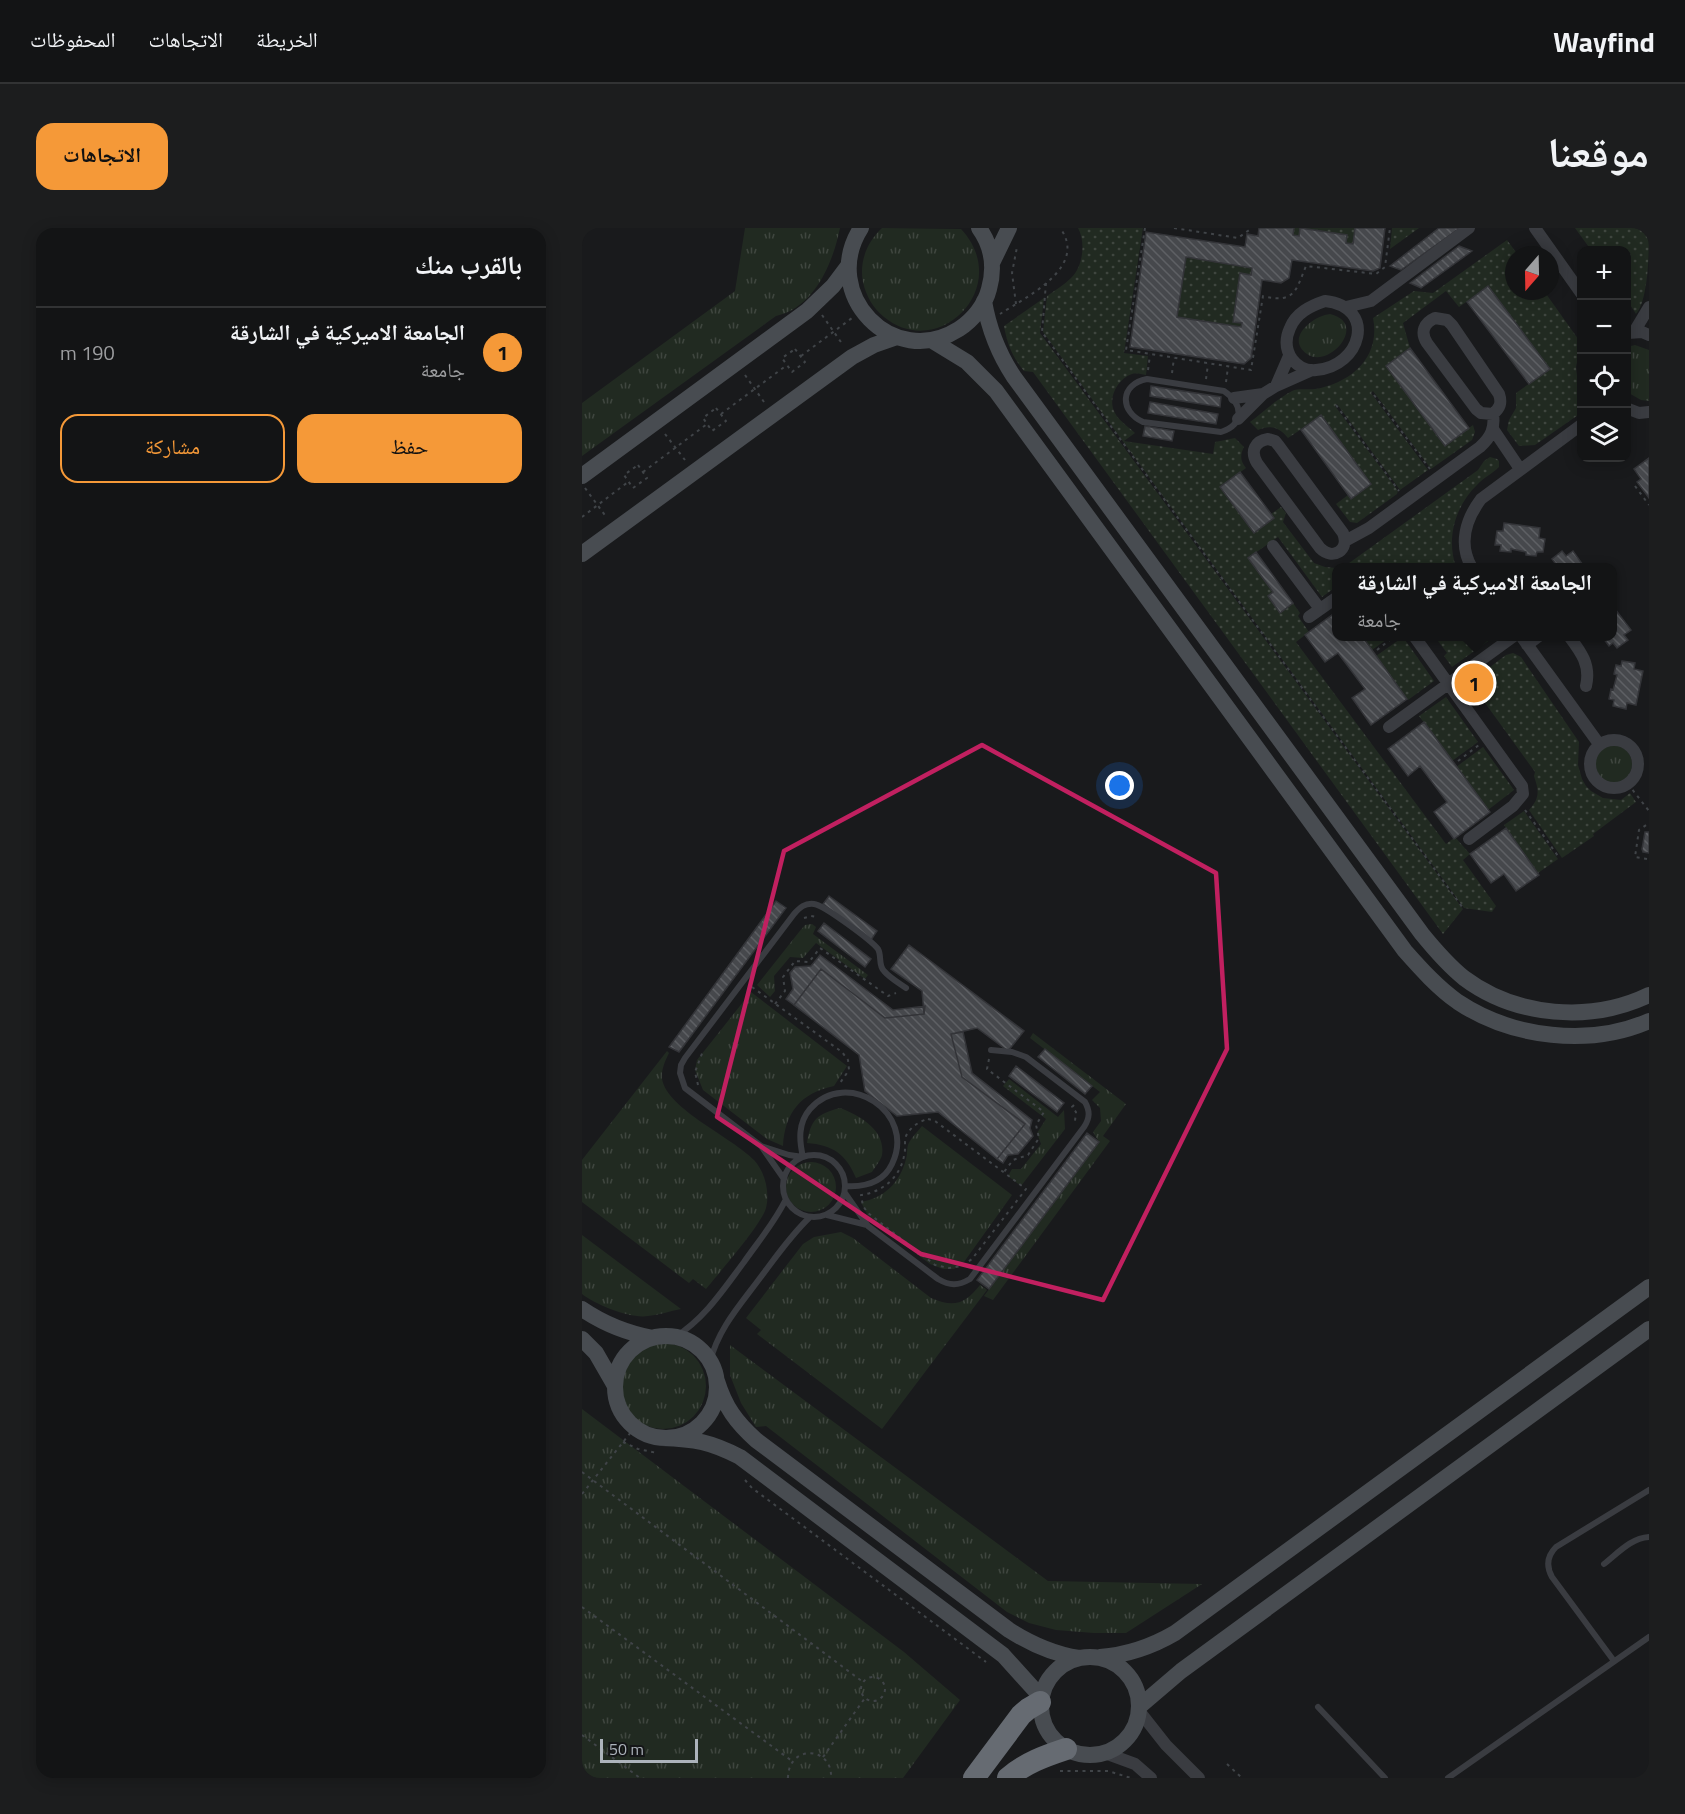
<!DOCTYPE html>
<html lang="ar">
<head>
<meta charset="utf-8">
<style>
  :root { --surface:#131415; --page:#1c1d1e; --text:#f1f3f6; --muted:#9d9ea0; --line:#323334; --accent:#f59938 }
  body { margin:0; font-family:"Titillium Web","Noto Naskh Arabic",sans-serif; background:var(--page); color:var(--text); direction:rtl }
  .controls { position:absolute; right:18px; top:18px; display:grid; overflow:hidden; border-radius:12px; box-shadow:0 3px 15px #0003 }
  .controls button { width:54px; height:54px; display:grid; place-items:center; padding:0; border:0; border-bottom:2px solid var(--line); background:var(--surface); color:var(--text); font:30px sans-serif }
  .compass { position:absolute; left:923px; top:18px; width:54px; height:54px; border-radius:50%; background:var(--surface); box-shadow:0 3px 15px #0003; rotate:200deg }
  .scale { position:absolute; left:18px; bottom:15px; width:98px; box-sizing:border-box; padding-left:6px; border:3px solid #acb3bb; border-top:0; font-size:16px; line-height:21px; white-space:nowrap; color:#acb3bb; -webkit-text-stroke:4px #141517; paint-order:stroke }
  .you { position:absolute; left:538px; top:558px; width:21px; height:21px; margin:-15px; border:4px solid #fff; border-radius:50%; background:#1a73e8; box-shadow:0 0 0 9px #1a73e833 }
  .badge { display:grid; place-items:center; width:39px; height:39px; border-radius:50%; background:var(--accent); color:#111; font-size:20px; font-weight:700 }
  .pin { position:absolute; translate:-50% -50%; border:3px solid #fff; box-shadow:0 2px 6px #0006 }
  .popup { position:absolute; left:750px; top:335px; width:285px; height:78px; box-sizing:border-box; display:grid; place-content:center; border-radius:12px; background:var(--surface); filter:drop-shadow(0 2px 4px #0005); font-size:20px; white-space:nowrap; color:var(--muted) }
  .popup b { font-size:22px; color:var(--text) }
  .popup::after { content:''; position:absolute; left:50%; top:100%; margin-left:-12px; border:12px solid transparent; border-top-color:var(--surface) }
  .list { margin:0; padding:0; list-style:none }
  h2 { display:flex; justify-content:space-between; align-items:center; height:78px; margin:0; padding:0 24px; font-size:26px }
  h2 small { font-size:20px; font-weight:400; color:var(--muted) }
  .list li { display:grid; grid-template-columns:39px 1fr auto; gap:18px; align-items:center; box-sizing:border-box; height:90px; padding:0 24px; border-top:2px solid var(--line) }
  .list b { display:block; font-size:22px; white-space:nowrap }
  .list p { margin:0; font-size:20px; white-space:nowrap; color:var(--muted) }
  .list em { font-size:20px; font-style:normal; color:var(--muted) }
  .actions { display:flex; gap:12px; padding:18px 24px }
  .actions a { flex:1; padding:14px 0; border:2px solid var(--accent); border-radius:18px; text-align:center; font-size:21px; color:var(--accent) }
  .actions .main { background:var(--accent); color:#111 }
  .icon { flex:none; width:33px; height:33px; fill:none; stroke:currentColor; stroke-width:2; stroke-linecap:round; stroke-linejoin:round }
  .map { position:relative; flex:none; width:1067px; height:1550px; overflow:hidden; direction:ltr; border-radius:18px }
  header { display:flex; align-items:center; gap:36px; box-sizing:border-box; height:84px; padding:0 30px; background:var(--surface); border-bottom:2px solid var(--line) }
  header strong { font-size:28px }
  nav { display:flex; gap:33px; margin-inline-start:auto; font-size:21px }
  .intro { display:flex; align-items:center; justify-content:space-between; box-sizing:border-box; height:144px; padding:0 36px }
  h1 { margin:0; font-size:42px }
  .button { padding:15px 27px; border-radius:18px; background:var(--accent); color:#111; font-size:21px; font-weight:700 }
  main { display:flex; gap:36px; padding:0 36px }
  aside { flex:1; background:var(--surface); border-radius:18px; box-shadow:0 3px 15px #0003 }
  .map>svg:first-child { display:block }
  .grass { fill:url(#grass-tufts) }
  .park { fill:url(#park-dots) }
  .building { fill:url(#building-back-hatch); stroke:#333438; stroke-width:1.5; fill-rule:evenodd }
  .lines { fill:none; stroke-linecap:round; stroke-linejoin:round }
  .path { stroke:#404448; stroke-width:2; stroke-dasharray:3 4.5; stroke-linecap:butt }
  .lane { stroke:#3a3c41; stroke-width:6 }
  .street { stroke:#3a3c41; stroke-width:12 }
  .secondary { stroke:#484c51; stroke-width:16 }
  .highway { stroke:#666b72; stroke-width:22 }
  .marked { fill:none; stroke:#c12060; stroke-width:4.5; stroke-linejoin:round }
</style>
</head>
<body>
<header>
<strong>Wayfind</strong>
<nav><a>الخريطة</a><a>الاتجاهات</a><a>المحفوظات</a></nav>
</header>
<div class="intro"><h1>موقعنا</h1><a class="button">الاتجاهات</a></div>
<main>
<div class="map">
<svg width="1067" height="1550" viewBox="0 0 1067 1550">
  <defs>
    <pattern id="grass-tufts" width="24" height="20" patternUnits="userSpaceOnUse" patternTransform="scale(1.5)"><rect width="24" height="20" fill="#212a21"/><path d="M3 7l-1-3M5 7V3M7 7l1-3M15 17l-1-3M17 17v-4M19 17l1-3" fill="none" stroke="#3f463f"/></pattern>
    <pattern id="park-dots" width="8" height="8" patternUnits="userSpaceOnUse" patternTransform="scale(1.5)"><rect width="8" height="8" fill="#212a21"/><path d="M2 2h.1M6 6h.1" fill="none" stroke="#3f463f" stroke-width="1.8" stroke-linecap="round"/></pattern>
    <pattern id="building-back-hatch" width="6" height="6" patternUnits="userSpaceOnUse" patternTransform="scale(1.5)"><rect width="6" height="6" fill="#46484c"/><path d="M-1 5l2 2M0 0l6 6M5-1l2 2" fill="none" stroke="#5e6064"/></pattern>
  </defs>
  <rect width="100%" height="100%" fill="#191a1c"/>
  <path class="grass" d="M163,0h95c-7,35 -26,80 -64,88l-194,140v-53l153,-112z
    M300,0l79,1c53,57 -22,133 -77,88 -11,-9 -18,-21 -21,-35 -4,-20 4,-40 19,-54z
    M748,86c39,9 -1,56 -23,40 -22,-15 5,-38 23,-40z
    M1053,117l14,5v51l-8,-1 -14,-8v-45z
    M1012 536a19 19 0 1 1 38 0a19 19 0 1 1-38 0Z
    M230,696l4,3 -3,7 55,41 -3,4 -49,-36 -13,15 -13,-1 -16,19 1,15 -5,6 -13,-12 42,-53 6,-7z
    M169,764l96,74 -13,20c-33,7 -49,26 -51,60l-16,-7 -64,-49 -8,-20 2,-10z
    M451,805l93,71 -23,32 7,5 -117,159 -9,-4 115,-154 -6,-10 8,-11 -1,-13 -8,-8 8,-8 -70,-54z
    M85,823l2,2c-4,8 -8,17 -7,26 5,30 71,59 92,81 11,12 16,32 12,48 -4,16 -47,65 -60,81l-13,-10 -4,4 -107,-81v-42z
    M427,851l49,38 6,-7 1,19 -44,57 -13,-10 4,-7h9l20,-25 -4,-11 9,-14 -43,-33z
    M258,880c19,7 46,22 42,47 -1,5 -7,12 -10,17l-16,6c-10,-24 -23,-33 -49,-35 4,-24 10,-29 33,-35z
    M340,898l90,69 -48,67 -10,7h-11l-13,-5 -61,-46 -8,-16c23,-4 39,-19 45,-43 2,-6 0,-13 4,-18 3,-5 8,-10 12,-15z
    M204 959a25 25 0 1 1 50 0a25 25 0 1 1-50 0Z
    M259,1004l12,6 78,60c23,10 34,6 49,-13l7,5 -105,139 -125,-95 4,-4 -15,-12 57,-74 11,-7z
    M0,1007l99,74c-11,2 -22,6 -33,7 -17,3 -52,-11 -66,-22z
    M38 1158a43 43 0 1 1 86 0a43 43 0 1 1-86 0Z
    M148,1117l318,236 154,3 -76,49h-32l-38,-3 -27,-7 -22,-11 -241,-186 -10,1 -15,-24 -11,-28z
    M0,1181l322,243 56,48 -57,78h-321z"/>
  <path class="park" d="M496,0h65l-19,125 24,3 -2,19c-5,-1 -10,-2 -14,-1 -15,5 -25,25 -17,39 4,8 14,14 20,20l-11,8 89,13 2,-12 20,-4 9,9c-4,8 -4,14 2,21l-26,19 34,46 20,-15 -3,-4 10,-7 5,6 -3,9 31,41 11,4 11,1v19l-14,10 -44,-60 -30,21 25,34 -5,4 12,16 13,-9 7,10 -2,3 11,16 -13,10 150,202 9,-7 15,17 -7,6 33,46 -4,6 -28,-4 -421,-576 4,-36c8,-6 17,-11 24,-18 12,-11 15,-36 7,-50z
    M712,0h61l-2,16 -7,-1 1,-8 -46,-7 -2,8 -6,-1z
    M810,0h27l-29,21z
    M993,0h74c0,21 0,71 -13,86l-9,-14 -1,-50h-35z
    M925,12l11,15h-4v36h30l37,52 -5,24 2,17 3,9v20l-46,32 -16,1 -12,-16 2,-10 7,-12v-15l34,-24 -62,-82 -29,20 -13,-16 -43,32 7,25 -24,18 59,79 28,-20 2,7 -3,8 -41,29 -58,-78 -2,2 57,77 -28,20 -63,-86 -2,2 63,85 -1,3 -40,29 -7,-1 -14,-18 12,-9 3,4 20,-15 -50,-68 -33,22c-8,-10 -17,-14 -30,-8l-8,-8c13,-10 27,-23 42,-31 6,-3 16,-1 23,-2 36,-6 66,-32 58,-71l41,-27 19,2z
    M604,29l66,11 -1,7 -11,-1 -7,48 9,1 -1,4 -64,-10z
    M462,70l-4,35 423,576 -20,25 -410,-562 -9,-1c-11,-13 -17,-27 -20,-45z
    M908,229l7,2 2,2v6c-7,7 -16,11 -22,18 -22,21 -31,54 -21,82h-115l4,-1 133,-96 6,-9z
    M780,409h28l-18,13z
    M821,409l31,44 -26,19 -32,-44z
    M853,409h59l-42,30 -8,-11 3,-3z
    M931,425l8,4 58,85 -1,23 4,14 4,7 5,5 12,7 18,2 9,-7 6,9 -43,32 1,2 -32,22 -33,-48c11,-12 10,-19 5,-34l1,-4 -55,-76 -3,2 -10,-14 39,-29z
    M864,469l32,45 -26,19 -33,-45z
    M901,519l31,43 -26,20 -32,-43z
    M942,583l34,48 -20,14 -34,-48z"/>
  <path class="building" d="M677,0h35l-1,7 6,1 1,-8 47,7 -1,8 7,1 2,-16h30l-5,40 -7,3 -81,-11 -3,18 -8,5 -19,-3 -11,78 -7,6 -114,-17 16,-115 99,15 2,-13 11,2zM604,29l66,11 -1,7 -11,-2 -7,49 9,1 -1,4 -64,-10z
    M857,0h21l-59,42 -11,-4z
    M877,18l13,5 -51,37 -11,-5z
    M906,58l62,83 -21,15 -62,-82z
    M828,120l59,80 -24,18 -59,-80z
    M569,158l70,11 -1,10 -70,-11z
    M568,174l68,12 -2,10 -68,-11z
    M739,187l50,69 -20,15 -50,-69z
    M563,198l29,5 -2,10 -29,-5z
    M1067,230v40l-12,-16 4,-3 -7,-10z
    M658,244l34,46 -20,15 -34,-46z
    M922,295l36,5 -1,10 6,1 -2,13h-6l-1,4 -10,-1v-3l-15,-3v3l-11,-1 1,-6h-6l2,-14h6z
    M980,323l4,5 7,-5 12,17h-34l4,-5 -3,-4z
    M674,324l37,51 -13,10 -12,-17 5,-4 -25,-34z
    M1030,377l19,25 -7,5 4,5 -11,8 -4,-5 -4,3 -6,-8 9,-2z
    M754,384v24h26l45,63 -36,26 -19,-27 13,-9 -27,-36 -13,9 -20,-27z
    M1040,433l13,2 -1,6 9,2 -7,34 -9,-2 -1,6 -13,-3 1,-6 -5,-1 2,-10 2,1 4,-15 -3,-1 2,-9 5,1z
    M842,494l66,90 -36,27 -20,-27 13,-10 -27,-36 -12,10 -20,-27z
    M924,600l33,47 -23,16 -12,-17 -13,9 -21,-29z
    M1063,604h4v21l-6,-1 -1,-3z
    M247,668l48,35 -6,9 -48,-36z
    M194,673l10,7 -107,144 -10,-5z
    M242,695l47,36 -6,8 -47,-36z
    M327,717l115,86 -16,20 -31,-23 -26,6 11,43 63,47 -28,35 -59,-47 -41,4 -32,-25 -6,-36 -65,-50 27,-36 64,49 39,-4 -2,-23 -31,-22z
    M238,727l73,55 32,-4 -1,8 -39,4 -64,-49 -27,36 -8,-6 7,-10 -3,-16 5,-6 16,-1z
    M381,804l9,41 60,47 -2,8 3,8 -15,18 -10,1 -5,8 -6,-4 28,-35 -63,-47 -11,-43z
    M463,821l47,37 -7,8 -47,-37z
    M434,838l48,37 -7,9 -48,-36z
    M505,905l12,9 -110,147 -12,-9z"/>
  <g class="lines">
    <path class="path" d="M563,0l-19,122 125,20 12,-74c32,8 33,-6 43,-30l70,8 9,-7 5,-39
      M592,0l64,10 14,-10
      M464,55l-4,49 421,576
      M434,76l-4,-31 5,-26
      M418,86c26,-17 89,-47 60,-86
      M240,87l21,30
      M213,121l10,13 -13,10 -10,-14z
      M219,128l51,-38
      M566,142l2,-15
      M590,145l2,-15
      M163,147l19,27
      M624,151l2,-15
      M644,154l2,-15
      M792,167l56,74
      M754,177l63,86
      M134,180l10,13 -14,10 -9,-13z
      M139,186l66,-49
      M83,206l20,26
      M56,237l9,13 -14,10 -9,-13z
      M61,244l64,-48
      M1053,258l14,19
      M3,260l22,30
      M0,289l46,-35
      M795,422l18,-14
      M876,533l21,-16
      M1046,556l21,27
      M943,582l33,46
      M1065,631l-12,-2 4,-27 10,-7
      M222,690l7,-2 6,1 1,-1
      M170,759l90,65 6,8 1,10 -9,13
      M193,776l10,-13 -2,-14 12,-16 14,1 11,-14 68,48 8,-3
      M407,831l-2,10 57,43 -8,13 3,13 -11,17 -15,5 -9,12
      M116,857l-3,-13 8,-21
      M492,877l-2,2 4,5 -1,9
      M346,891l7,2 91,68 -54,70 -10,7 -13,2 -14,-3 -67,-52 -5,-7 -2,-11c22,-3 39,-18 43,-39 2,-6 0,-14 2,-20 4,-9 14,-15 22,-17z
      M41,1214l15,7 19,4
      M0,1244l281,210
      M163,1252l7,8 234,174
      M0,1266l53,-67
      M0,1379l210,154
      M279 1461a12 12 0 1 1 24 0a12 12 0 1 1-24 0Z
      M0,1507l58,43
      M241,1529l42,-59
      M645,1536l15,14
      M478,1543h48l23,7
      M206,1550c0,-34 45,-32 43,0"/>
    <path class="lane" d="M565,151l77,12c19,13 21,33 -3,41l-78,-10c-24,-11 -23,-38 4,-43z
      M179,918l28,9 14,2c-4,-17 -5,-34 7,-48 37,-42 107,4 82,55 -9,19 -28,23 -46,22
      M201 958a31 31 0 1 1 62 0a31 31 0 1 1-62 0Z
      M202,951l-23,-33 -76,-58 -5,-15 1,-8 4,-7 109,-144c6,-7 11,-11 20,-10 10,1 58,37 64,45 4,7 0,16 6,22 6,7 15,12 22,17
      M263,965l23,33 70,53c12,7 20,7 32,0l114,-152c6,-9 6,-16 1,-25l-59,-45 -14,-5 -21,-2
      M245,987l40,10
      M93,1109c30,-19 48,-47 69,-75 14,-20 30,-39 41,-61
      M128,1134c8,-33 30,-57 50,-84 16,-21 30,-42 50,-61
      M1022,1336c14,-11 27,-26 45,-27
      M1032,1433l-62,-84c-6,-11 -5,-21 4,-30l93,-57
      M736,1479l67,71
      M866,1550l201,-141"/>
    <path class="street" d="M953,0l46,65
      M743,73c53,6 36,66 -9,69 -9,1 -18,-3 -24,-11 -7,-10 -7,-20 -2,-31 6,-15 20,-22 35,-27z
      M764,79l25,-6 98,-73
      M853,90l12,2 5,5 47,69c3,9 1,14 -6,20l-12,-1 -5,-4 -49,-66c-7,-11 -3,-20 8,-25z
      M1052,104l15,-25
      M1046,105l14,-1 7,3
      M694,158l13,-30
      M652,170l29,-4
      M1044,180l13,5 10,-1
      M656,191l25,-25 13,-8 36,-16
      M911,201l27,40
      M686,211l7,2 4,5 64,87c7,17 -10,28 -23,15l-63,-85c-7,-12 -2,-22 11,-24z
      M763,313l24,-13 111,-81c11,-10 15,-19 13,-33
      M691,318l47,63
      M890,340c-14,-24 -6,-49 9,-69l100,-74
      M727,389l27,-19
      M832,408l108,150 1,8 -10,12 -44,33
      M939,408l78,108
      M987,408c12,16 22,29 17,50
      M945,417l12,-9
      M807,499l125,-91
      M1008 536a24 24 0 1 1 48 0a24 24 0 1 1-48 0Z
      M558,1484l26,33 33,33
      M523,1525l30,11 16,14"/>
    <path class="secondary" d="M279,0c-42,66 32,143 98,101 14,-9 26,-24 30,-40 6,-21 3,-43 -10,-61
      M410,35l17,-35
      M402,73c5,29 14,52 30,76l408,557c13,16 26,31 42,44 52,39 127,45 185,17
      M349,112l36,22 29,29 409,560c16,18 33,37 53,51 54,36 132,45 191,19
      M0,248l225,-165 26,-25 15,-20
      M0,326l270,-197 22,-12 23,-8
      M0,1081c22,15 45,24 71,29
      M33 1159a51 51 0 1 1 102 0a51 51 0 1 1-102 0Z
      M0,1111l14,14 19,33
      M135,1153c8,26 19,41 39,59l253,190c22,14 44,24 70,28
      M80,1210c33,1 49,4 78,19l263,198 38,42
      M459 1478a49 49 0 1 1 98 0a49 49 0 1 1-98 0Z
      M518,1429c28,-2 51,-10 75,-24l474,-346
      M558,1478l41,-35 468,-342"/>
    <path class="highway" d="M392,1550l47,-63 7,-6 12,-7
      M426,1550c17,-15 37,-22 58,-29"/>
  </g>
  <path class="marked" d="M400,517l234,128 11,176 -124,251 -182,-46 -204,-137 67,-266z"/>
</svg>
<div class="controls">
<button>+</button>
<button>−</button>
<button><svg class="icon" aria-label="locate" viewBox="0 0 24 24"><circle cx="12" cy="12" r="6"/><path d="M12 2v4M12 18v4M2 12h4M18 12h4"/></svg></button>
<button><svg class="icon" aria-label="layers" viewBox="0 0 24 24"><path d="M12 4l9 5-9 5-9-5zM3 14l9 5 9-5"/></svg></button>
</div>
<svg class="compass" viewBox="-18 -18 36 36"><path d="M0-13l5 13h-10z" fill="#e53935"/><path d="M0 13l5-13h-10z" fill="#9d9ea0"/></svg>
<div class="scale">50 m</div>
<div class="you"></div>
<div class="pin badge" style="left:892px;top:455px">1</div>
<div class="popup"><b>الجامعة الاميركية في الشارقة</b>جامعة</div>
</div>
<aside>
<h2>بالقرب منك<small></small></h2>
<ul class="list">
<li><span class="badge">1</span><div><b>الجامعة الاميركية في الشارقة</b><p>جامعة</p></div><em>190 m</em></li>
</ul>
<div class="actions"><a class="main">حفظ</a><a>مشاركة</a></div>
</aside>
</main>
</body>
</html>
